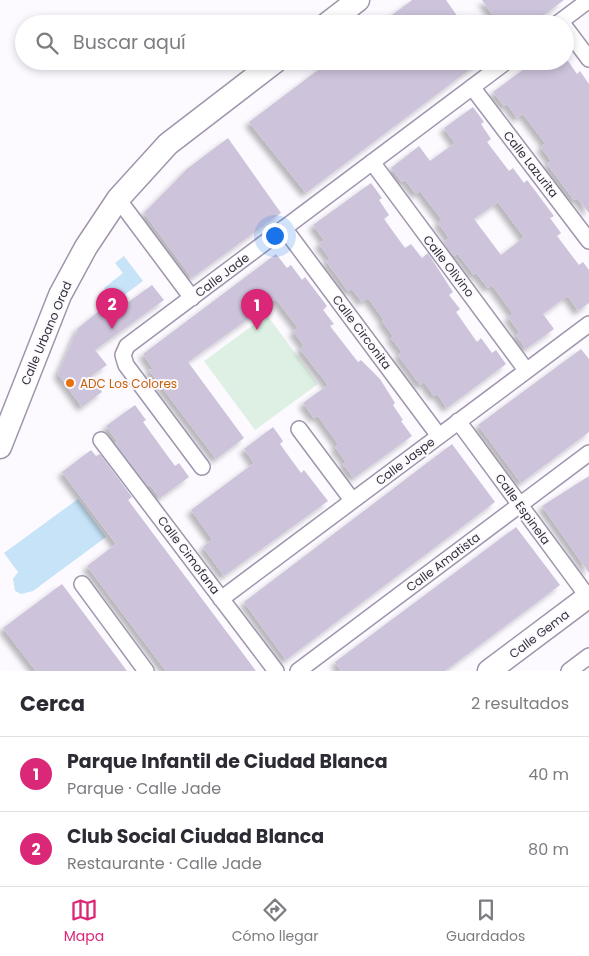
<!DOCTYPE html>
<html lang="es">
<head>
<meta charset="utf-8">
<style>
  :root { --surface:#fff; --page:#f2f2f3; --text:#2b2b33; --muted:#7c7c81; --line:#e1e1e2; --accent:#db2777 }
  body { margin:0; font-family:Poppins,sans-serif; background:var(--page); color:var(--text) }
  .you { position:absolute; left:274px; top:235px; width:18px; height:18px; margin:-12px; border:4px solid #fff; border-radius:50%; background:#1a73e8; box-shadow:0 0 0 8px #1a73e833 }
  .badge { display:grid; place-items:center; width:32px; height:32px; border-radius:50%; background:var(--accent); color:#fff; font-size:16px; font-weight:700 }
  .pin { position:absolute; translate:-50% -41px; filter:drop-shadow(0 1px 2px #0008) }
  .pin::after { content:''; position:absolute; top:26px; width:18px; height:15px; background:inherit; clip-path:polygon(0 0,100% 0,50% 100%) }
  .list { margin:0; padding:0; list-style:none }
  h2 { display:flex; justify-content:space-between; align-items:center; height:65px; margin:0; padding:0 20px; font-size:21px }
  h2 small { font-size:16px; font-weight:400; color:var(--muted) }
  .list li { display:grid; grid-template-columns:32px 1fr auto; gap:15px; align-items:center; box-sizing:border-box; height:75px; padding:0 20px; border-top:1px solid var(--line) }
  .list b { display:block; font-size:19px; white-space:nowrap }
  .list p { margin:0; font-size:16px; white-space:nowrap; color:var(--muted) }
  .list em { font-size:16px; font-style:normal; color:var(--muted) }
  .icon { flex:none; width:28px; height:28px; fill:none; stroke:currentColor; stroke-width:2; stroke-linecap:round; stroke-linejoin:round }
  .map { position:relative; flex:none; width:589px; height:671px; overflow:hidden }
  .search { position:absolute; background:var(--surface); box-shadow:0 2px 8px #0003; left:15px; right:15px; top:15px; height:55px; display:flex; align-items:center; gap:12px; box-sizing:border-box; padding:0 18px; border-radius:28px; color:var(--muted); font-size:19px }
  .sheet { height:215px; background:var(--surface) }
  nav { display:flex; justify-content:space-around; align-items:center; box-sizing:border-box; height:70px; border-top:1px solid var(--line); background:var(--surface); font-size:14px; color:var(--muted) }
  nav a { display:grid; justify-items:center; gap:2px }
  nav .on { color:var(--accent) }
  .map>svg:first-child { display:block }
  .green { fill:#ddf0e3 }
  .water { fill:#c7e3f8 }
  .building { fill:#cdc3db; fill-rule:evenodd; filter:url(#shadow) }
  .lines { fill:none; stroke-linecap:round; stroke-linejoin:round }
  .street-casing { stroke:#9f95ac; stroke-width:18 }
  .secondary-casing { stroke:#9f95ac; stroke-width:25 }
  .street { stroke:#fff; stroke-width:15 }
  .secondary { stroke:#fff; stroke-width:22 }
  .food-dot { fill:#e8710a; stroke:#fcfaff; stroke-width:2 }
  .labels { text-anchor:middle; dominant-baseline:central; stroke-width:4; stroke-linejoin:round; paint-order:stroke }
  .street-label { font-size:12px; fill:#332f38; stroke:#fcfaff }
  .food-label { font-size:12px; fill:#c56008; stroke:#fcfaff; text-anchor:start }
</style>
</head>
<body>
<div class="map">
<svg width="589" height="671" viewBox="0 0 589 671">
  <defs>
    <filter id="shadow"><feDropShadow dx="-4.5" dy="4.5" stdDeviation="2.5" flood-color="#0004"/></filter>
  </defs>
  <rect width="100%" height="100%" fill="#fcfaff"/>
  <path class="green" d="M267,315l51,69 -63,46 -51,-69z"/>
  <path class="water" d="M124,256l19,25 -28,21 -11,-14 19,-15 -8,-10z
    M78,499l28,38 -73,54 -12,3 -6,-3 -2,-12 5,-7 -14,-19z"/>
  <path class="building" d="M412,0h34l17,24h-83z
    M482,0h82l-32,24h-33z
    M330,61h151l-175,132 -57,-71z
    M535,61h33l9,13 3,-3 9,13v129l-12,-15 -3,2 -27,-36 4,-3 -10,-14 4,-4 -22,-29 -6,4 -10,-14 -3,2 -11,-14z
    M473,107l11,15 -3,2 10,15 -4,3 22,29 4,-3 11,15 3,-3 27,36 -4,2 11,15 -4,3 22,29 4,-3 6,8v33l-11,8 -10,-15 -5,3 -20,15 11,15 -28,20 -10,-14 3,-3 -11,-15 5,-3 -21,-29 -4,3 -12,-15 -2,2 -16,-21 -4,2 -11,-13 6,-5 -11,-15 4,-3 -22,-29 -4,3 -11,-14 -3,2 -11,-14 28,-22 11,15 25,-18 -11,-15zM498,202l26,35 -23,18 -27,-36z
    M228,138l53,75 -89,65 -48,-65 44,-45z
    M371,183l11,15 -3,2 10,15 -5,4 21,29 6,-4 11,14 6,-5 25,39 -4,3 11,14 -4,3 21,30 4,-4 11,15 4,-3 10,14 -59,44 -10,-14 -3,2 -10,-14 -4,3 -22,-30 4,-3 -11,-14 2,-2 -11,-15 2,-1 -16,-22 -6,4 -10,-13 -4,2 -22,-30 4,-2 -11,-15 5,-4 -11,-15z
    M276,254l11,14 4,-3 11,15 3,-3 22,29 -4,4 11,14 -4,2 28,36 3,-2 19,19 15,24 -2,2 10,15 -2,1 11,15 -58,42 -11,-14 3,-2 -11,-15 3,-3 -20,-28 -4,2 -11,-15 25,-18 -28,-36 4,-3 -11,-15 5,-3 -22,-29 -88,63 56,76 -28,21 -67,-89 4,-1 -10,-15z
    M152,285l12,15 -69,50 12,15 -16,11 11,16 -20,15 -24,-33 20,-46 25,-20 6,8z
    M581,349l8,10v73l-68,51 -43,-58z
    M135,405l11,15 -3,2 32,44 4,-3 10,14 -29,21 -10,-13 -2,1 -33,-43 2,-2 -11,-15z
    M273,427l10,14 -3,3 21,29 3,-3 24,31 -104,75 -21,-29 9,-8 -21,-29 63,-47 -10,-14z
    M452,444l43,58 -209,158 -42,-58z
    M91,450l5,6 4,-2 32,43 -4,3 6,8 122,163h-90l-79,-105 29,-22 -54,-72z
    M589,476v97l-47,-67z
    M516,527l44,58 -115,86h-104l-6,-9z
    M62,584l65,87h-91l-33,-43z"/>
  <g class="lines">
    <defs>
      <path id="street" d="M557,24l32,-24
        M565,27l24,32
        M472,87l117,154
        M372,162l154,208
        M118,199l74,99
        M284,228l155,208
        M458,421l130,176
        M299,429l53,71
        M101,440l175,231
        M202,467l-76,-102 -3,-10 4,-9 380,-285
        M82,584l64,87
        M221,599l368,-275
        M298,671l291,-218
        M569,671l20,-15"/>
      <path id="secondary" d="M327,24l31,-24
        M0,447l60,-152 26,-48 32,-48 50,-55 108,-83
        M489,671l100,-75"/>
    </defs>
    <use href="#street" class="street-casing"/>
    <use href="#secondary" class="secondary-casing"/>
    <use href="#street" class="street"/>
    <use href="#secondary" class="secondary"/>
  </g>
  <circle class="food-dot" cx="70" cy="383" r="5"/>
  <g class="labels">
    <g class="street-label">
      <text transform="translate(531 164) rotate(52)">Calle Lazurita</text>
      <text transform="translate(449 266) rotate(52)">Calle Olivino</text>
      <text transform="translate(222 275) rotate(-37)">Calle Jade</text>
      <text transform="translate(362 332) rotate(53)">Calle Circonita</text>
      <text transform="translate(46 333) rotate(-67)">Calle Urbano Orad</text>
      <text transform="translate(405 461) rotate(-37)">Calle Jaspe</text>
      <text transform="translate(523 509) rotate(54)">Calle Espinela</text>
      <text transform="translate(189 555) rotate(53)">Calle Cimofana</text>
      <text transform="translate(443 562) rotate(-37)">Calle Amatista</text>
      <text transform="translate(539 634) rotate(-37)">Calle Gema</text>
    </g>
    <g class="food-label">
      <text x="80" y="383">ADC Los Colores</text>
    </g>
  </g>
</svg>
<div class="you"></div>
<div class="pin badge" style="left:257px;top:330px">1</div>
<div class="pin badge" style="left:112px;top:329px">2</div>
<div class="search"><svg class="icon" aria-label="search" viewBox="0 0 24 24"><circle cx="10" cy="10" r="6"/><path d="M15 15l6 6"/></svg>Buscar aquí</div>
</div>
<section class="sheet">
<h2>Cerca<small>2 resultados</small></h2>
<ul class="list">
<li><span class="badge">1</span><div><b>Parque Infantil de Ciudad Blanca</b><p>Parque · Calle Jade</p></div><em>40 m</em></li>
<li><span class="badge">2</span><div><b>Club Social Ciudad Blanca</b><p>Restaurante · Calle Jade</p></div><em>80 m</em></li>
</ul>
</section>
<nav>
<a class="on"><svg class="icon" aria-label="map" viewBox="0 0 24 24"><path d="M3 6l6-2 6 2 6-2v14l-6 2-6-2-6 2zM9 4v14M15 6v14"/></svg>Mapa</a>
<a><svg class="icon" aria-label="directions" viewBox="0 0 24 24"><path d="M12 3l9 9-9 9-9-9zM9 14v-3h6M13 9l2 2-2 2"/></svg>Cómo llegar</a>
<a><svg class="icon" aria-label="saved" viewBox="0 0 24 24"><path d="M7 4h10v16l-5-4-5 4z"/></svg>Guardados</a>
</nav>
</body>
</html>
